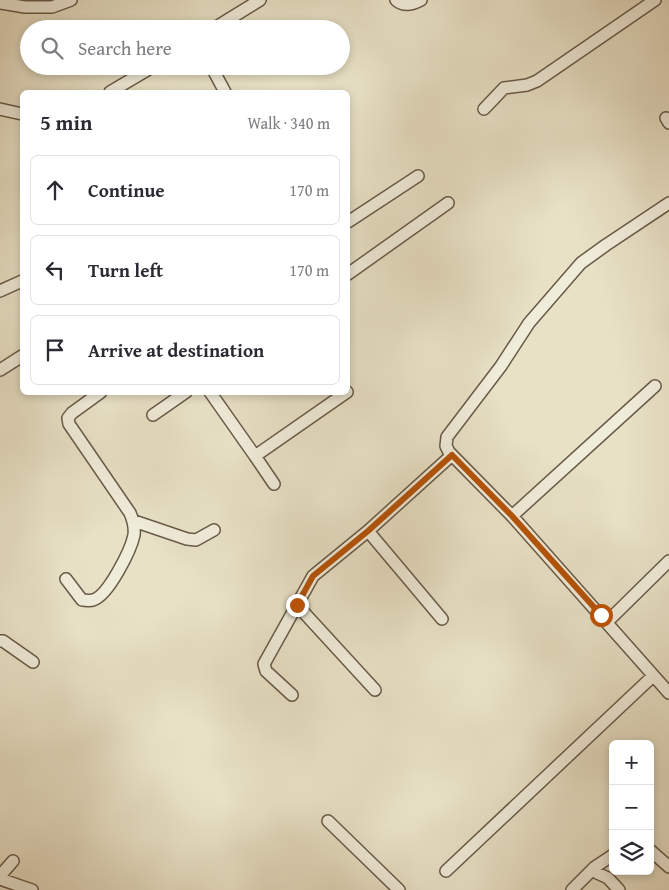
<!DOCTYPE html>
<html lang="en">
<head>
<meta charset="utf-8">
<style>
  :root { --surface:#fff; --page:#f7f7f7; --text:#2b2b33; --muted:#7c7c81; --line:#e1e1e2 }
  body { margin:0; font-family:"Gentium Book Plus",serif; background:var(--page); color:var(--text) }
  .controls { position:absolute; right:15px; bottom:15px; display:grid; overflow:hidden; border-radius:8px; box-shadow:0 2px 8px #0003 }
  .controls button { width:45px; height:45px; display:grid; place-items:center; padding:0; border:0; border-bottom:1px solid var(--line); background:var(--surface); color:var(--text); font:25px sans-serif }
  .stop { position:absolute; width:15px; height:15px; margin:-11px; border:4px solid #b45309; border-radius:50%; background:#fff }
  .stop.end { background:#b45309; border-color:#fff; box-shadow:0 1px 5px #0008 }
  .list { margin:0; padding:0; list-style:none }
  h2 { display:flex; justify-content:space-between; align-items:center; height:65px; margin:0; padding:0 20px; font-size:21px }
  h2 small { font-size:16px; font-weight:400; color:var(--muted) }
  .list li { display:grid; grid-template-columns:32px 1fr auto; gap:15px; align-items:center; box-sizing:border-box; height:70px; margin:0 10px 10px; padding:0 10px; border:1px solid var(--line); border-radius:8px }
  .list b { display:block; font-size:19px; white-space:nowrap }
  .list em { font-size:16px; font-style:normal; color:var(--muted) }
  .icon { flex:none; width:28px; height:28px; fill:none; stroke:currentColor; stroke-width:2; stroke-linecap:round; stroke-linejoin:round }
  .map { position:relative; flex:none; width:669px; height:890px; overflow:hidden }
  .search { position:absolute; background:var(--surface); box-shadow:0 2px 8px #0003; left:20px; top:20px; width:330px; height:55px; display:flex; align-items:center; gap:12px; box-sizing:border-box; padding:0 18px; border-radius:28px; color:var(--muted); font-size:19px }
  .panel { position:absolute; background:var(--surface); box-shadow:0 2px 8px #0003; left:20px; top:90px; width:330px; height:305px; border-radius:8px }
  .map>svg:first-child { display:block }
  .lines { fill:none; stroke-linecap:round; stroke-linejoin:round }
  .minor-casing { stroke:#695a48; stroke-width:14 }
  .minor { stroke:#f0ecda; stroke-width:11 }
  .route { stroke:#b45309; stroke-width:6 }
</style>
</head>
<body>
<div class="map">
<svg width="669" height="890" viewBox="0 0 669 890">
  <rect width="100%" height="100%" fill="#e8e1c6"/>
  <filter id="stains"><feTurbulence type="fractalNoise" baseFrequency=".004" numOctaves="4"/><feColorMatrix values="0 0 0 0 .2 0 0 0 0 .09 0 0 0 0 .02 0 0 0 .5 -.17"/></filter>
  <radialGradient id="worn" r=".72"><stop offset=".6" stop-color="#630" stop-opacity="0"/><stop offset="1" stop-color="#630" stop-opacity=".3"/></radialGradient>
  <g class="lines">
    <defs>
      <path id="minor" d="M396,0c8,7 16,5 25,0
        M0,3l25,4h27l19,-7
        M213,29l47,-29
        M211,66l14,26
        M110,92l44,-26
        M0,109l22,5
        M484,109l20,-21 23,-3 10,-4 118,-81
        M666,118l3,5
        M669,203l-63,42 -25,18 -52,60 -28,43 -54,71 -1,9 3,6 63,64 157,177
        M348,222l70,-46
        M348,274l100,-71
        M0,291l22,-10
        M0,370l22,-14
        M210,392l45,64 92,-64
        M153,415l33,-23
        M255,456l19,28
        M512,516l143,-130
        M134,521l53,18 9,1 18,-10
        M368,531l74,88
        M66,579l16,21c3,0 8,1 11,0 15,-4 38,-50 41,-65 1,-8 -1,-15 -4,-22l-61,-89 -1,-6 4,-5 29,-21
        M297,605l78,85
        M607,622l62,-61
        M0,641h3l30,21
        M292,695l-26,-24 -2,-7 49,-88 55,-45 84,-76
        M328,821l71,69
        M650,850l19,17
        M595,867l2,6 11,5 11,12
        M446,871l207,-195
        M0,876l13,-15
        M0,879l32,11
        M572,890l23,-23 18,-12"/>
    </defs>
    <use href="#minor" class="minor-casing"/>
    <use href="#minor" class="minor"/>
  </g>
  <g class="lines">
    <path class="route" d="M297,605l16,-29 55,-45 84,-76 60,61 89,99"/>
  </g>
  <rect width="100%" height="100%" filter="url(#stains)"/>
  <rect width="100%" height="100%" fill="url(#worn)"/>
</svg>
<div class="controls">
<button>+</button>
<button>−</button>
<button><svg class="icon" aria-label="layers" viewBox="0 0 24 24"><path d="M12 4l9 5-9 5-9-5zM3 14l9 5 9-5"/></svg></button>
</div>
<div class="stop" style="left:601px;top:615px"></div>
<div class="stop end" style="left:297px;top:605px"></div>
<div class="search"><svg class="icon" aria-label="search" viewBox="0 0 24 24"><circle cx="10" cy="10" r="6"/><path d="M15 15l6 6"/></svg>Search here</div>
<section class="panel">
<h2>5 min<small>Walk · 340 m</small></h2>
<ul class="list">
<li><svg class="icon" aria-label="ahead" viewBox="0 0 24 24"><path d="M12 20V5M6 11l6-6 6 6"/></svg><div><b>Continue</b></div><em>170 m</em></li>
<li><svg class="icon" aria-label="left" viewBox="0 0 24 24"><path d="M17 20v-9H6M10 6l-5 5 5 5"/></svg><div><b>Turn left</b></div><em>170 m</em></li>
<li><svg class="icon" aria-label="arrive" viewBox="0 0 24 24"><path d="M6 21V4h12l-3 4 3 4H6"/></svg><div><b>Arrive at destination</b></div></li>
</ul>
</section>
</div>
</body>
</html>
